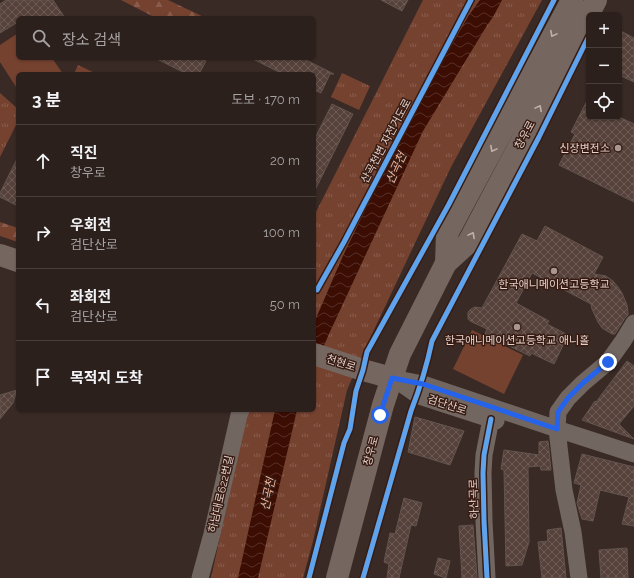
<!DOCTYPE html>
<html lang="ko">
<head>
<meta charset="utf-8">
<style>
  :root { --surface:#2c201c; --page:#382d29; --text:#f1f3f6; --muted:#a6a3a3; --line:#483e3b }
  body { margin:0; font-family:Raleway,"Noto Sans KR",sans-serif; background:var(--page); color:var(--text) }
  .controls { position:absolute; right:12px; top:12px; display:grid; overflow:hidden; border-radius:6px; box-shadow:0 1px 3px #0004 }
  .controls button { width:36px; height:36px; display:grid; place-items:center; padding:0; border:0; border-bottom:1px solid var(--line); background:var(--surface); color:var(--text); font:20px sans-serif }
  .stop { position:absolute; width:12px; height:12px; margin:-9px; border:3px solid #2563eb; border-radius:50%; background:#fff }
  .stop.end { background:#2563eb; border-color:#fff; box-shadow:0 1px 4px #0008 }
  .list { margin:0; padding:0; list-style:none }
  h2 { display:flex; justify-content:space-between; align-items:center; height:52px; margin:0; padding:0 16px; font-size:17px }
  h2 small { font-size:13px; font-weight:400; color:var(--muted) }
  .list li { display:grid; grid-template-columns:26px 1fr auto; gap:12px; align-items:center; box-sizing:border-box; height:72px; padding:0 16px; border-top:1px solid var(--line) }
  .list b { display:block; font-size:15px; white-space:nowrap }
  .list p { margin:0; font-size:13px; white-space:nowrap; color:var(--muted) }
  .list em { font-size:13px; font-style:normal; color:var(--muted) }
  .icon { flex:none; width:22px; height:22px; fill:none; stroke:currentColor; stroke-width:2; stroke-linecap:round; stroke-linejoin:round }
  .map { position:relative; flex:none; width:634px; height:578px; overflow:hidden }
  .search { position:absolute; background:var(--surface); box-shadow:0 1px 3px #0004; left:16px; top:16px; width:300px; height:44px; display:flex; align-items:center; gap:10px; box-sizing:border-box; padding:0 14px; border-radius:6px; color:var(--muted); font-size:15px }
  .panel { position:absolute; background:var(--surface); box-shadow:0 1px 3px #0004; left:16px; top:72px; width:300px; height:340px; border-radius:6px }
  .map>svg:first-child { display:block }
  .forest { fill:url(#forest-firs) }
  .park { fill:url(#park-tufts) }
  .pitch { fill:#764230 }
  .water { fill:url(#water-waves) }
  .building { fill:url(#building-cross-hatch); stroke:#625450 }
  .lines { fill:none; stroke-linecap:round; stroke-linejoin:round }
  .minor { stroke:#726661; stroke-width:17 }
  .major { stroke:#766660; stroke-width:22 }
  .cycleway-casing { stroke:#371c13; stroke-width:8 }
  .cycleway { stroke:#60a3ed; stroke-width:5 }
  .oneway { stroke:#c2b1aa }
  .route { stroke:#2563eb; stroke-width:5 }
  .poi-dot { fill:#a89790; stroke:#371c13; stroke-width:1.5 }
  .labels { text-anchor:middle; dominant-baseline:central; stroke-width:3; stroke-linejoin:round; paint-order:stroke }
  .street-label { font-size:11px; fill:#e3d1ca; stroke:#371c13 }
  .poi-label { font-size:11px; fill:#e3d1ca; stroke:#371c13 }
  .water-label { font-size:12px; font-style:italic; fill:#f2b49f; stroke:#371c13 }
</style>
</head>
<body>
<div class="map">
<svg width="634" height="578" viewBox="0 0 634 578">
  <defs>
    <pattern id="forest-firs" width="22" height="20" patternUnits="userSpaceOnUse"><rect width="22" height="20" fill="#764230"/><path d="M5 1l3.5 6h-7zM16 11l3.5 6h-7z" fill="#895c4d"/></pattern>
    <pattern id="park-tufts" width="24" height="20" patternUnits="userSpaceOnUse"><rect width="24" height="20" fill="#764230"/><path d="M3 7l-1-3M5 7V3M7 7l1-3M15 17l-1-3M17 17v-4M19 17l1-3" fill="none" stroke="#895c4d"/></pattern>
    <pattern id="water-waves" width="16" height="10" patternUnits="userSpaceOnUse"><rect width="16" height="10" fill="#3b0d03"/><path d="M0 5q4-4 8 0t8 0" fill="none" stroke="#572f26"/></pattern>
    <pattern id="building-cross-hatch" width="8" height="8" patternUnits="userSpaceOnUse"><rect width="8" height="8" fill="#56423b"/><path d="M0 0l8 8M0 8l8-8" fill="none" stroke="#6e5c56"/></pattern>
  </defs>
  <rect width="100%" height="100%" fill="#3a2a25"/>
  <path class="forest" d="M121,0h47l38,18h-50z
    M0,222l18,6v14l-18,-6z"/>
  <path class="park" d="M423,0h119l-91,167 -87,184 -17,39 -34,151 -10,37h-92l37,-168h66v-194z
    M78,65l19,9h-23z
    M342,73l28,13 -11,24 -28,-13z
    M0,93l18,16v12l-18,36z"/>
  <path class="pitch" d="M18,33v25h34l11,16h-45v16l-18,-28v-17z
    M472,330l51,25 -19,39 -51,-25z"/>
  <path class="water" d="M480,0h22l-9,17 -7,10 -63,104 -94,203 -15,34v-45l28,-65 65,-135 62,-108z
    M275,410h22l-39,168h-20z"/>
  <path class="building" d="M6,0h47l12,18h-47v4l-18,11v-29z
    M381,0h27l-6,11z
    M619,30l15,8v44l-15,-7z
    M155,58h45l6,3 -7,13h-12z
    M251,58h51l32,16h-4l-9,19 -7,-3v-16h-31z
    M589,97v20h30l15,7v78l-75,-37 16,-31 -4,-2z
    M332,104l21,10 -39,78v-52z
    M18,157v49l-18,-9v-4z
    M545,226l58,31 -9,17 12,2 7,5 5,6 4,6 5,12 1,8v2l-3,3 -10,16h-3l-10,-6 -4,-6 -6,-13 -1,-5 -59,-31 -16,30 33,18 -2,3 21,11 -14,29 -23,-11 -1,3 -45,-22 2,-5 -17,-8 -2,-2v-7l3,-3 4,-2 7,1 40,-74 15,7z
    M627,361l7,5v40l-15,18 15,15 -52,-19 13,-19 1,1z
    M17,390l-4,13 -13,16v-24z
    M415,417l49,14 -14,34 -42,-13z
    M548,441l3,29h-10l-1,-4 -12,1 1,75 -7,23 -16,1 -2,-96 -3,-1 3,-19 35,5v-13z
    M582,454l52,13v59l-12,-2 7,-27 -29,-7 -7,31 -11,-2 -5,-16 4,-18 -7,-2z
    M404,498l18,5 -6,23 -5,-1 -12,53h-12l2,-14 -5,-2 6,-29 5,1z
    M473,525l4,53h-15l-3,-52z
    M561,528l5,50h-24l-4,-36 10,-1 -1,-11z
    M627,548l1,30h-27l-2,-28z
    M438,558l12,3 -4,17 -12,-4z"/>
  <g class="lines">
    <path class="minor" d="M392,378l31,6 134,45 77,25
      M399,382l20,14 77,25
      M200,578l12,-44 27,-119 2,-5
      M487,578l-3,-57 -1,-48 1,-18 7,-36
      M579,578l-6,-46 -9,-42 -7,-61 1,-17 10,-14 15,-15 25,-21 15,-21 11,-18"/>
    <path class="major" d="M0,255l18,6
      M446,263l1,-29 125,-234
      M314,354l49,16 29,8
      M337,578l46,-173 17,-51 46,-91 22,-20 128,-243"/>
    <defs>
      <path id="cycleway" d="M317,290l27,-48 127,-242
        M309,578l35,-135 6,-14 6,-38 7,-21 4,-18 82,-148 105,-204
        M363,578l48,-167c9,-23 16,-46 21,-70l107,-204 50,-101
        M487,578l-3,-57 -1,-48 1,-18 7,-36"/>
    </defs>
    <use href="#cycleway" class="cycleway-casing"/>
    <use href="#cycleway" class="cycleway"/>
  </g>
  <defs><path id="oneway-chevron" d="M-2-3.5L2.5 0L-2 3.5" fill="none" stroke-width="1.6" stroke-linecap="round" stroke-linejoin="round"/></defs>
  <g class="oneway">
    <use href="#oneway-chevron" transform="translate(553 34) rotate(118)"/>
    <use href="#oneway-chevron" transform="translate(539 108) rotate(-62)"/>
    <use href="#oneway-chevron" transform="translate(493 149) rotate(118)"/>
    <use href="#oneway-chevron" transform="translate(472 235) rotate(-62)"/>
  </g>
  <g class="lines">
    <path class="route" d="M380,415l12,-37 31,6 134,45 1,-17 10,-14 15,-15 25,-21"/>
  </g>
  <g class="poi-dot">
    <circle cx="618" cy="148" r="4"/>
    <circle cx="554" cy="271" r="4"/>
    <circle cx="517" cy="327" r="4"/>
  </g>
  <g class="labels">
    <g class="street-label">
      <text transform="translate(525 135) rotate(-62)">창우로</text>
      <text transform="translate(386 141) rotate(-62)">산곡천변 자전거도로</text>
      <text transform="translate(341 363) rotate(18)">천현로</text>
      <text transform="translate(447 405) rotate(18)">검단산로</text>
      <text transform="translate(371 451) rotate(-75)">창우로</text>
      <text transform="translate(221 494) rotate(-77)">하남대로622번길</text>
      <text transform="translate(474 499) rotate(-92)">하산곡로</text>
    </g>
    <g class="poi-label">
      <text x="610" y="148" text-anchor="end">신장변전소</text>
      <text x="554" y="284">한국애니메이션고등학교</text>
      <text x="517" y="340">한국애니메이션고등학교 애니홀</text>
    </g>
    <g class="water-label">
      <text transform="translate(396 168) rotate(-65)">산곡천</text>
      <text transform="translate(268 494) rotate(-78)">산곡천</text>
    </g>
  </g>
</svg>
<div class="controls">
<button>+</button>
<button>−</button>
<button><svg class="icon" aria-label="locate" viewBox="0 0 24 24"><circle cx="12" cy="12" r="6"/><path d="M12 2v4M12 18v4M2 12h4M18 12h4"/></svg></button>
</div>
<div class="stop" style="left:380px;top:415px"></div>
<div class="stop end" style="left:608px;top:362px"></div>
<div class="search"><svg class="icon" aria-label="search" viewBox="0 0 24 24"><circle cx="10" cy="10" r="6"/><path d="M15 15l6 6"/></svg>장소 검색</div>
<section class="panel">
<h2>3 분<small>도보 · 170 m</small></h2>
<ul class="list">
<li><svg class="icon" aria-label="ahead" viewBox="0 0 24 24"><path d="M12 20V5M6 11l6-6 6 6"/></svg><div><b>직진</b><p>창우로</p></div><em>20 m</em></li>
<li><svg class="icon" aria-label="right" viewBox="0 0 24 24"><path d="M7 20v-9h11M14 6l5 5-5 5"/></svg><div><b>우회전</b><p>검단산로</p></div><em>100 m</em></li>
<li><svg class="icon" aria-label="left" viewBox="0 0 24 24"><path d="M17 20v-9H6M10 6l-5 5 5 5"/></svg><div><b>좌회전</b><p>검단산로</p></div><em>50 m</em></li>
<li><svg class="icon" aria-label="arrive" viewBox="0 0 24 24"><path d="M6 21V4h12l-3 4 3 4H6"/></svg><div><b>목적지 도착</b></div></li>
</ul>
</section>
</div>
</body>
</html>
